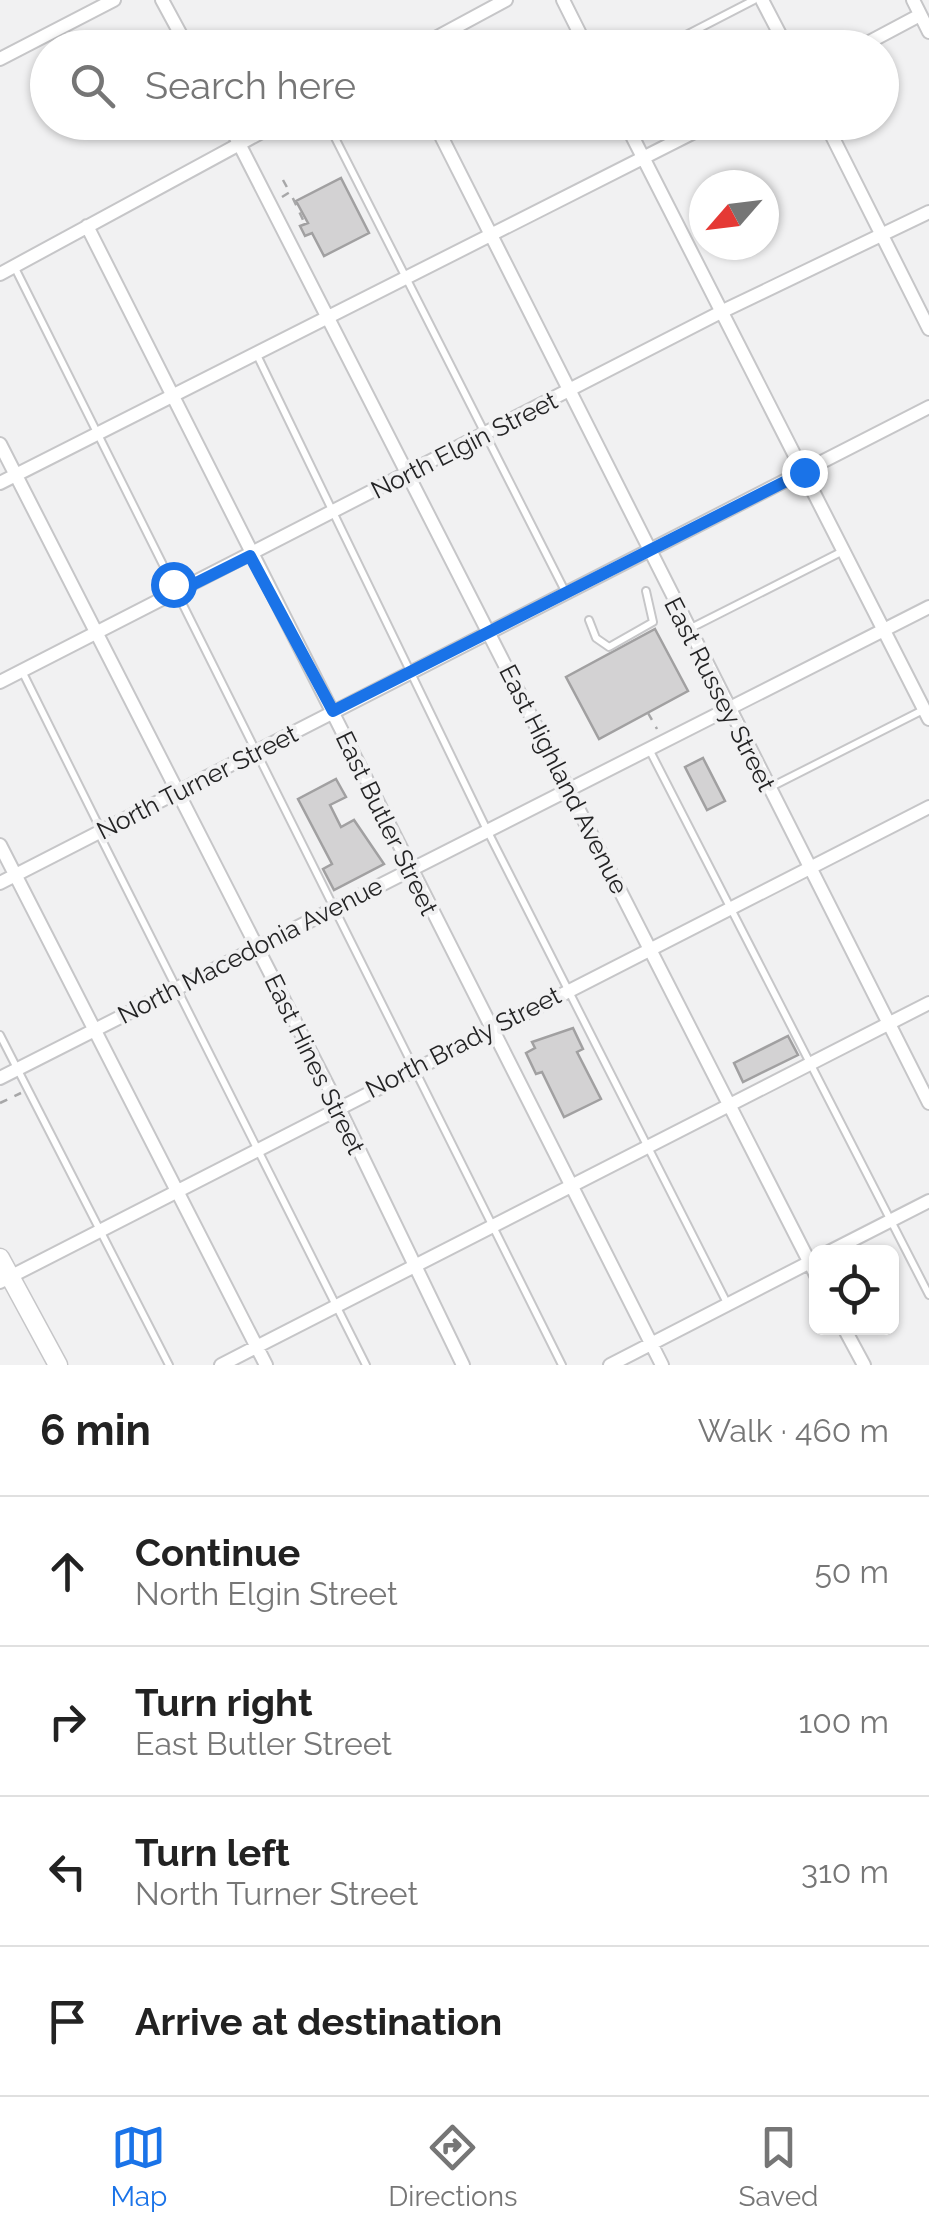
<!DOCTYPE html>
<html lang="en">
<head>
<meta charset="utf-8">
<style>
  :root { --surface:#fff; --page:#f2f2f2; --text:#222; --muted:#767676; --line:#e0e0e0; --accent:#1a73e8 }
  body { margin:0; font-family:Raleway,sans-serif; background:var(--page); color:var(--text) }
  .controls { position:absolute; right:30px; bottom:30px; display:grid; overflow:hidden; border-radius:15px; box-shadow:0 2px 8px #0004 }
  .controls button { width:90px; height:90px; display:grid; place-items:center; padding:0; border:0; border-bottom:2px solid var(--line); background:var(--surface); color:var(--text); font:50px sans-serif }
  .compass { position:absolute; left:689px; top:170px; width:90px; height:90px; border-radius:50%; background:var(--surface); box-shadow:0 2px 8px #0004; rotate:242deg }
  .stop { position:absolute; width:30px; height:30px; margin:-22px; border:8px solid #1a73e8; border-radius:50%; background:#fff }
  .stop.end { background:#1a73e8; border-color:#fff; box-shadow:0 2px 10px #0008 }
  .list { margin:0; padding:0; list-style:none }
  h2 { display:flex; justify-content:space-between; align-items:center; height:130px; margin:0; padding:0 40px; font-size:42px }
  h2 small { font-size:32px; font-weight:400; color:var(--muted) }
  .list li { display:grid; grid-template-columns:65px 1fr auto; gap:30px; align-items:center; box-sizing:border-box; height:150px; padding:0 40px; border-top:2px solid var(--line) }
  .list b { display:block; font-size:38px; white-space:nowrap }
  .list p { margin:0; font-size:32px; white-space:nowrap; color:var(--muted) }
  .list em { font-size:32px; font-style:normal; color:var(--muted) }
  .icon { flex:none; width:55px; height:55px; fill:none; stroke:currentColor; stroke-width:2; stroke-linecap:round; stroke-linejoin:round }
  .map { position:relative; flex:none; width:929px; height:1365px; overflow:hidden }
  .search { position:absolute; background:var(--surface); box-shadow:0 2px 8px #0004; left:30px; right:30px; top:30px; height:110px; display:flex; align-items:center; gap:25px; box-sizing:border-box; padding:0 35px; border-radius:55px; color:var(--muted); font-size:38px }
  .sheet { height:730px; background:var(--surface) }
  nav { display:flex; justify-content:space-around; align-items:center; box-sizing:border-box; height:140px; border-top:2px solid var(--line); background:var(--surface); font-size:28px; color:var(--muted) }
  nav a { display:grid; justify-items:center; gap:5px }
  nav .on { color:var(--accent) }
  .map>svg:first-child { display:block }
  .building { fill:#d3d2d3; stroke:#a1a0a1; stroke-width:2.5 }
  .lines { fill:none; stroke-linecap:round; stroke-linejoin:round }
  .service-casing { stroke:#c6c6c8; stroke-width:10 }
  .minor-casing { stroke:#c6c6c8; stroke-width:16 }
  .tertiary-casing { stroke:#c6c6c8; stroke-width:21 }
  .path { stroke:#a7a7a8; stroke-width:2.5; stroke-dasharray:8 8; stroke-linecap:butt }
  .service { stroke:#fff; stroke-width:6 }
  .minor { stroke:#fff; stroke-width:12 }
  .tertiary { stroke:#fff; stroke-width:18 }
  .route { stroke:#1a73e8; stroke-width:12 }
  .labels { text-anchor:middle; dominant-baseline:central; stroke-width:8; stroke-linejoin:round; paint-order:stroke }
  .street-label { font-size:25px; fill:#242425; stroke:#f1f1f2 }
</style>
</head>
<body>
<div class="map">
<svg width="929" height="1365" viewBox="0 0 929 1365">
  <rect width="100%" height="100%" fill="#f1f1f2"/>
  <path class="building" d="M341,178l28,55 -45,23 -12,-23 -7,3 -5,-10 8,-3 -12,-22z
    M655,629l33,62 -89,48 -33,-62z
    M703,758l22,43 -18,9 -22,-43z
    M336,779l10,18 -16,8 11,22 13,-7 30,44 -50,26 -11,-21 9,-5 -34,-65z
    M573,1028l10,21 -6,3 24,47 -37,18 -22,-45 -6,2 -10,-21 9,-5 -3,-6z
    M788,1036l10,19 -55,27 -9,-19z"/>
  <g class="lines">
    <defs>
      <path id="service" d="M661,48l93,-48
        M327,122l239,471
        M14,266l548,1099
        M257,355l230,475 240,473
        M589,620l7,18 13,9 44,-25 -7,-31
        M689,629l154,-78
        M22,671l79,159
        M650,751l279,544
        M769,788l154,-78
        M99,834l267,531
        M0,1035l169,330"/>
      <path id="minor" d="M162,0l26,48
        M563,0l24,48
        M762,0l25,48
        M913,0l16,32
        M417,48l89,-48
        M858,48l62,-33
        M0,59l114,-59
        M228,122l588,1153
        M434,122l495,981
        M625,122l304,597
        M825,122l104,207
        M87,226l575,1139
        M0,274l280,-152
        M0,444l333,652 130,269
        M0,483l714,-361
        M0,682l723,-371 206,-99
        M0,845l266,520
        M0,883l929,-476
        M0,1078l929,-471
        M829,1252l100,-51
        M0,1282l929,-475
        M844,1328l20,37
        M221,1365l708,-362
        M610,1365l204,-105"/>
      <path id="tertiary" d="M0,1258l58,107"/>
    </defs>
    <use href="#service" class="service-casing"/>
    <use href="#minor" class="minor-casing"/>
    <use href="#tertiary" class="tertiary-casing"/>
    <path class="path" d="M283,180l6,11
      M282,197l8,-5 15,32
      M648,713l9,16
      M0,1103l21,-10"/>
    <use href="#service" class="service"/>
    <use href="#minor" class="minor"/>
    <use href="#tertiary" class="tertiary"/>
  </g>
  <g class="lines">
    <path class="route" d="M173,584l5,8 72,-36 83,155 471,-239"/>
  </g>
  <g class="labels">
    <g class="street-label">
      <text transform="translate(464 445) rotate(-27)">North Elgin Street</text>
      <text transform="translate(720 694) rotate(63)">East Russey Street</text>
      <text transform="translate(564 779) rotate(63)">East Highland Avenue</text>
      <text transform="translate(197 782) rotate(-27)">North Turner Street</text>
      <text transform="translate(387 823) rotate(64)">East Butler Street</text>
      <text transform="translate(250 950) rotate(-27)">North Macedonia Avenue</text>
      <text transform="translate(463 1042) rotate(-27)">North Brady Street</text>
      <text transform="translate(315 1064) rotate(64)">East Hines Street</text>
    </g>
  </g>
</svg>
<div class="controls">
<button><svg class="icon" aria-label="locate" viewBox="0 0 24 24"><circle cx="12" cy="12" r="6"/><path d="M12 2v4M12 18v4M2 12h4M18 12h4"/></svg></button>
</div>
<svg class="compass" viewBox="-18 -18 36 36"><path d="M0-13l5 13h-10z" fill="#e53935"/><path d="M0 13l5-13h-10z" fill="#767676"/></svg>
<div class="stop" style="left:173px;top:584px"></div>
<div class="stop end" style="left:804px;top:472px"></div>
<div class="search"><svg class="icon" aria-label="search" viewBox="0 0 24 24"><circle cx="10" cy="10" r="6"/><path d="M15 15l6 6"/></svg>Search here</div>
</div>
<section class="sheet">
<h2>6 min<small>Walk · 460 m</small></h2>
<ul class="list">
<li><svg class="icon" aria-label="ahead" viewBox="0 0 24 24"><path d="M12 20V5M6 11l6-6 6 6"/></svg><div><b>Continue</b><p>North Elgin Street</p></div><em>50 m</em></li>
<li><svg class="icon" aria-label="right" viewBox="0 0 24 24"><path d="M7 20v-9h11M14 6l5 5-5 5"/></svg><div><b>Turn right</b><p>East Butler Street</p></div><em>100 m</em></li>
<li><svg class="icon" aria-label="left" viewBox="0 0 24 24"><path d="M17 20v-9H6M10 6l-5 5 5 5"/></svg><div><b>Turn left</b><p>North Turner Street</p></div><em>310 m</em></li>
<li><svg class="icon" aria-label="arrive" viewBox="0 0 24 24"><path d="M6 21V4h12l-3 4 3 4H6"/></svg><div><b>Arrive at destination</b></div></li>
</ul>
</section>
<nav>
<a class="on"><svg class="icon" aria-label="map" viewBox="0 0 24 24"><path d="M3 6l6-2 6 2 6-2v14l-6 2-6-2-6 2zM9 4v14M15 6v14"/></svg>Map</a>
<a><svg class="icon" aria-label="directions" viewBox="0 0 24 24"><path d="M12 3l9 9-9 9-9-9zM9 14v-3h6M13 9l2 2-2 2"/></svg>Directions</a>
<a><svg class="icon" aria-label="saved" viewBox="0 0 24 24"><path d="M7 4h10v16l-5-4-5 4z"/></svg>Saved</a>
</nav>
</body>
</html>
